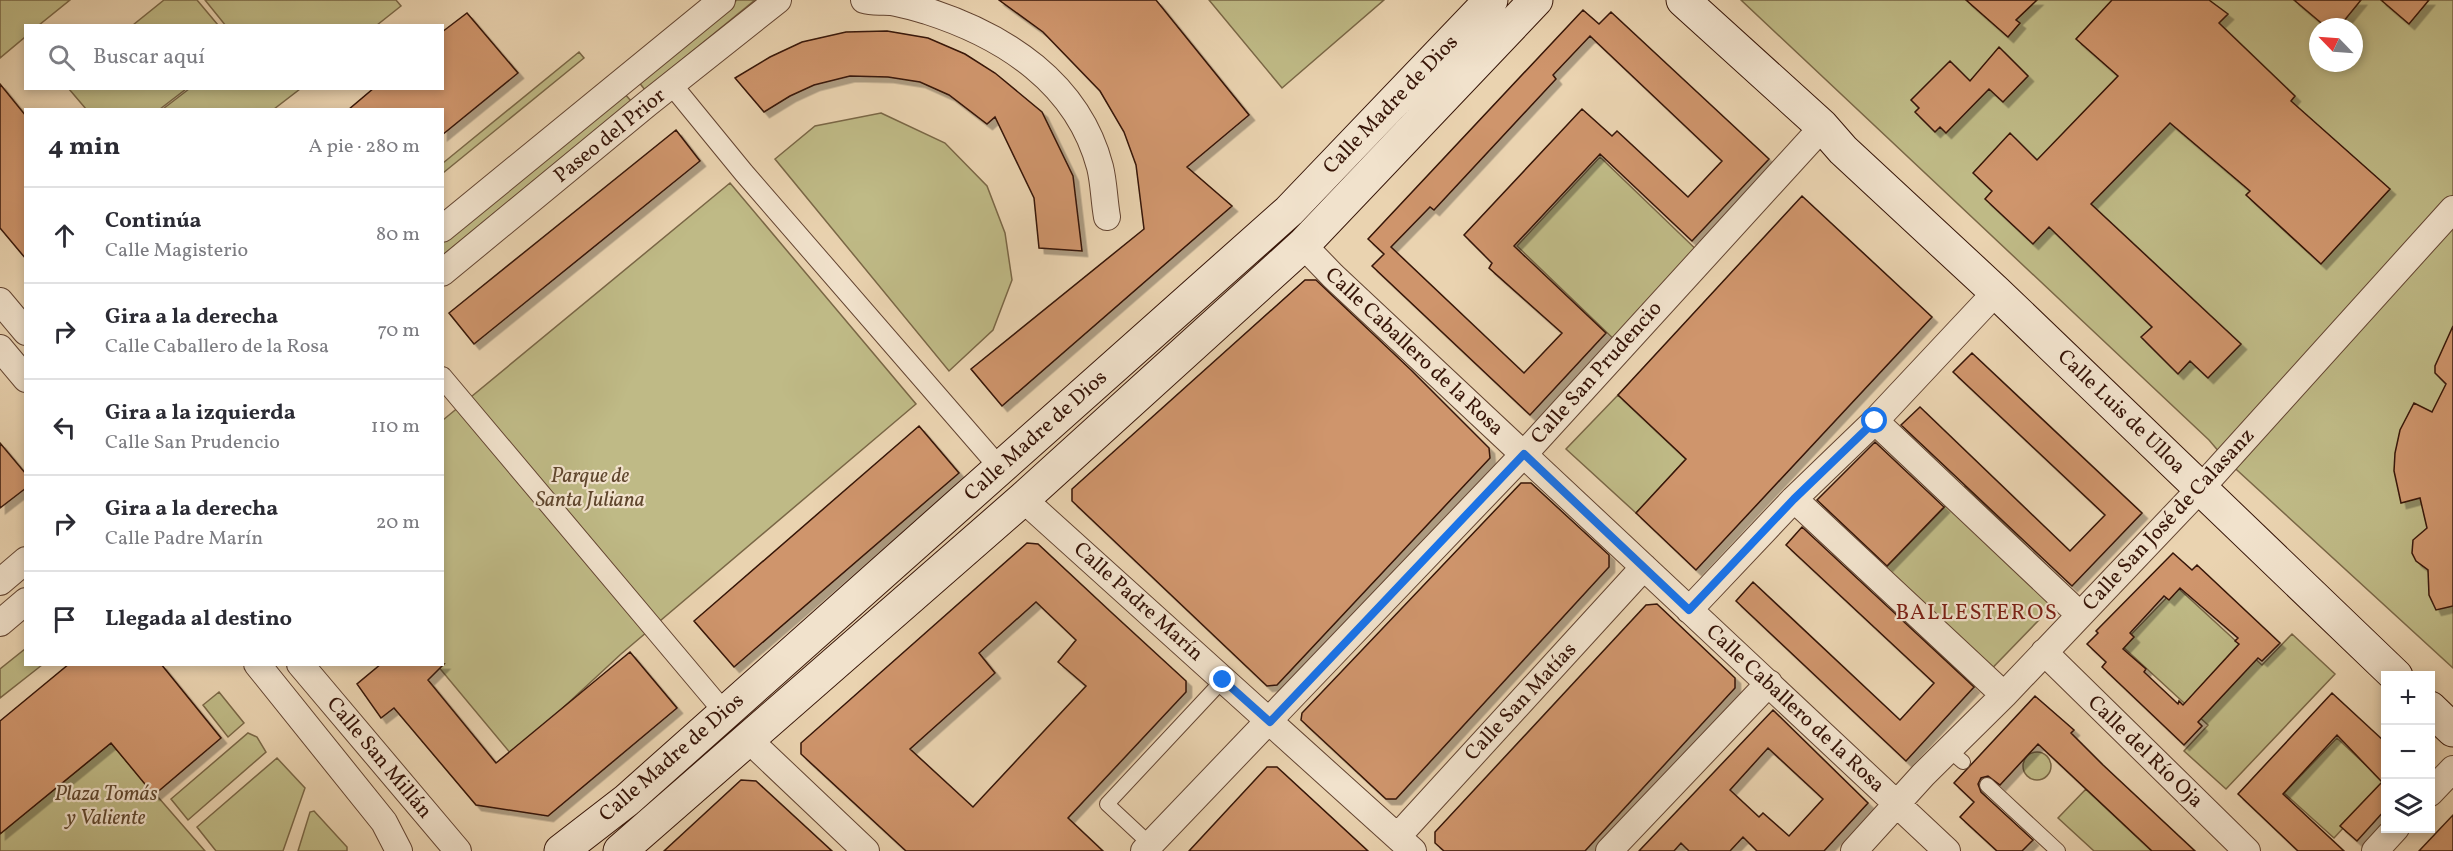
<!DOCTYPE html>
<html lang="es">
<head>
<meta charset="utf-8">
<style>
  :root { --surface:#fff; --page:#f2f2f3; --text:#2b2b33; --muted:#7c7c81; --line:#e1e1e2 }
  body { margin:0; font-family:Vollkorn,serif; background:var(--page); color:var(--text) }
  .controls { position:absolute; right:18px; bottom:18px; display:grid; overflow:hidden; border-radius:0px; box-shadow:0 3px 9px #0003 }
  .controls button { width:54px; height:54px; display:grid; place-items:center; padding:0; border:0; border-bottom:2px solid var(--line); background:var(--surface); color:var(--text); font:30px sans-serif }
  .compass { position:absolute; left:2309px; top:18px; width:54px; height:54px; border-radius:50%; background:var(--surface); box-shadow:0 3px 9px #0003; rotate:295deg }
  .stop { position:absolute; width:18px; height:18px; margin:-14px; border:4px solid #1a73e8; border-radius:50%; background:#fff }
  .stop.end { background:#1a73e8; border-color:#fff; box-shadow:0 2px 6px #0008 }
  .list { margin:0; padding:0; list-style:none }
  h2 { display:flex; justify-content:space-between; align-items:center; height:78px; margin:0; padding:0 24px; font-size:26px }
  h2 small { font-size:20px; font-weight:400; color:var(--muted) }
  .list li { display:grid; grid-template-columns:39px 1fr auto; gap:18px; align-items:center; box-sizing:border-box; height:96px; padding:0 24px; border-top:2px solid var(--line) }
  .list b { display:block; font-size:22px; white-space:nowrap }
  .list p { margin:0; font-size:20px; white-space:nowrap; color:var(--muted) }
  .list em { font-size:20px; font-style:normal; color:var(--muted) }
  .icon { flex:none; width:33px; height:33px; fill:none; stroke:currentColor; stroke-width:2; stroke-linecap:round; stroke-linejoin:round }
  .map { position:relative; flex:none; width:2453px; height:851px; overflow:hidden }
  .search { position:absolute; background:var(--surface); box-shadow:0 3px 9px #0003; left:24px; top:24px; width:420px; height:66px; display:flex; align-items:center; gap:15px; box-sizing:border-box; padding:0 21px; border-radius:0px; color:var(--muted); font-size:22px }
  .panel { position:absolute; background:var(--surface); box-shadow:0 3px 9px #0003; left:24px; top:108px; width:420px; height:558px; border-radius:0px }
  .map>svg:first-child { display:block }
  .green { fill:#bfba86; stroke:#7a6746; stroke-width:1.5; fill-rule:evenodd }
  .building { fill:#cf956c; stroke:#361407; stroke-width:1.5; fill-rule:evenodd; filter:url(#shadow) }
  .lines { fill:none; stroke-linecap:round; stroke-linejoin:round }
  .service-casing { stroke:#634431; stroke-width:16 }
  .pedestrian-casing { stroke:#634431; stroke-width:22 }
  .minor-casing { stroke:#634431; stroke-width:28 }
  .secondary-casing { stroke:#361407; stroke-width:35 }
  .service { stroke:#f1e2cc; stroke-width:14 }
  .pedestrian { stroke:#f1e2cc; stroke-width:20 }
  .minor { stroke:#f1e2cc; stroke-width:26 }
  .secondary { stroke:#f1e2cc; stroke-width:33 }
  .route { stroke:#1a73e8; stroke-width:8 }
  .labels { text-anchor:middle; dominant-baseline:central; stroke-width:4.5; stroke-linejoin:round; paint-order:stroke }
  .street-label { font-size:21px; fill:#361407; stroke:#f1e2cc }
  .park-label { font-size:21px; font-style:italic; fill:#5f462d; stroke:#f1e2cc }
  .neighbourhood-label { font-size:22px; letter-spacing:1.5px; fill:#7a1f14; stroke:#f1e2cc }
</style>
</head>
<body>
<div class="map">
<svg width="2453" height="851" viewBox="0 0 2453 851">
  <defs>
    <filter id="shadow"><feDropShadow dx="5.5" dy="5.5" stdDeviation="0" flood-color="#0004"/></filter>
  </defs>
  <rect width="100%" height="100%" fill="#ead3b0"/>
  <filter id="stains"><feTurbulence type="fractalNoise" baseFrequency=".00333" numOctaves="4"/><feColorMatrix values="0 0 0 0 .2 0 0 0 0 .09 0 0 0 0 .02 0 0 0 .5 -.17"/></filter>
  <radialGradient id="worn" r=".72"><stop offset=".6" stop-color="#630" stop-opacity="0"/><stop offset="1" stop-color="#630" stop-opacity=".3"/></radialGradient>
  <path class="green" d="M0,0h70l-31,25 -13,1 -1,11 -25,21z
    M164,0h33l21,25h-85z
    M205,0h191l5,6 -24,19 -151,1z
    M737,0h18l-110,90 -7,-9z
    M1209,0h175l-102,88z
    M1741,0h712v668l-227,-208 -17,-20zM2318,27h36v36h-36z
    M579,52l5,6 -141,115v-10z
    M69,89h117l-26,20h-74z
    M189,89v-1l111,1 -26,20h-111z
    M624,93l7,8 -188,154v-14z
    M881,113l64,30 42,43 18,47 7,47 -19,50 -44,41 -174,-212 40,-33z
    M1600,157l103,99 -82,90 -104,-100z
    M730,183l186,221 -295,250 -109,101 -75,-90 5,-1 1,-244z
    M1618,395l68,64 -50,54 -70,-64z
    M1965,486l105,102 -96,99 -105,-102z
    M2177,587l85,78 30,-31 43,40 -109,115 -42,-38 24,-26 -87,-80z
    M25,649l1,15 16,1 -42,33v-29z
    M219,692l25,31 -16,14 -25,-32z
    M248,733l9,4 9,15 -78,68 -17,-21z
    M2337,738l48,45 -51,55 -50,-45z
    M111,743l94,108h-205v-17z
    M2023 766a14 14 0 1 1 28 0a14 14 0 1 1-28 0Z
    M277,758l28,30 -22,63h-67l-19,-24z
    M2086,789l66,62h-58l-36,-33z
    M314,811l33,36v4h-49l12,-39z"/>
  <path class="building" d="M999,0h157l93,115 -62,52 45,39 -230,200 -31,-37 173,-140 -8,-64 -12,-33 -24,-41 -57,-59z
    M1966,0h71l-21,20 4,3 -12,14z
    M2112,0h97l19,14 -9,9 76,73 -4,5 99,88 -69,75 -75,-69 4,-4 -80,-68 -79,81 150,140 -33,34 -18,-17 -12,13 -37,-37 11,-10 -103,-100 -16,17 -48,-45 7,-8 -19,-18 37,-40 27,27 81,-84 -42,-37z
    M2294,0h67l-22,27h-13z
    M2381,0h48l-20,24z
    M1583,10l16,14 12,-12 158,147 -77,82 -92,-87 -86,92 92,87 -76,82 -158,-149 12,-12 -16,-15zM1590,36l132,125 -34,36 -71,-66 -5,5 -30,-27 -118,126 28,28 -3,5 73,65 -38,40 -133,-126 39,-40 4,3 122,-131 -3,-4z
    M467,13l51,60 -76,62v-25h-94l26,-22h68v-56z
    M887,31l41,7 37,16 30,19 47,39 31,64 9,75 -43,-3 -5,-50 -39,-81 -8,7 -38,-29 -29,-13 -32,-5 -38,-1 -36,9 -24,11 -26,16 -29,-34 35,-21 32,-15 44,-10z
    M1999,47l29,29 -25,26 -14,-13 -43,44 -6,-6 -5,5 -20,-20 4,-4 -8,-8 39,-39 20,20z
    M0,84l26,32v143l-26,-31z
    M676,130l24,31 -226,183 -25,-31z
    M1802,196l130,121 -236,253 -60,-57 50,-54 -68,-64z
    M1305,280h11l95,90 78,78 1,10 -213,227 -10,1 -195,-185v-12z
    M2453,326v280l-17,4 -7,-15 -1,-25 -12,-9 -4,-8 1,-13 14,-12 -7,-30 -19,5 -7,-32 1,-18 5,-23 14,-27 18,9 14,-28 -11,-11v-7z
    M1972,353l170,160 -70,73 -171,-161 19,-18 150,144 35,-36 -152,-143z
    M919,426l40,47 -225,194 -40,-46z
    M1875,442l69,65 -57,59 -70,-66z
    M0,443l26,31v14l-26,20z
    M1521,483h10l78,72v12l-213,232h-10l-85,-79 1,-7z
    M1802,527l172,160 -68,74 -170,-160 17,-19 147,138 34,-37 -148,-138z
    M1027,543l11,1 74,69 74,68v11l-118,126 35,33h-197l-105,-97v-11zM1036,602l40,38 -18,22 28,24 -113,121 -63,-58 85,-76 -16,-20z
    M2173,553l19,17 5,-5 83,78 -18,18 -4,-3 -60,64 4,4 -18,19 -82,-78 4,-5 -19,-18 11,-11 -2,-2zM2180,588l58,50 -3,3 4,3 -56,61 -4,-4 -1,3 -34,-32 2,-3 -23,-20 11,-12 -4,-4 34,-37 5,4z
    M1657,604l78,74v10l-150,163h-141l-9,-8v-11l211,-227z
    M630,652l47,56 -129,108 -72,-11 -82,-97 -13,10 -24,-34 24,-20h63l-16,16 68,83z
    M69,664h92l60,74 -67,57 -43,-52 -111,91v-113z
    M2332,693l53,49v68l-28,31 -17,-15 42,-44 -45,-47 -54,59 61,57h-46l-60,-57z
    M2035,696l39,34 -3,3 32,32 92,86h-43l-114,-107 -38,41 -12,-9 -7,2 -3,6 3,8 52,48 -11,11h-25l-37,-34 14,-15 -20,-19z
    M1773,710l95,93 -44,48h-67l-14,-14 -13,14h-41l-8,-8 -7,8h-35zM1768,748l55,51 -34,37 -26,-23 -4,4 -29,-27z
    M1267,767h10l91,84h-179z
    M741,780l15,1 76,70h-168z
    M2453,815v36h-34z"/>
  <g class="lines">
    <defs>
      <path id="service" d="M1949,750l14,12
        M1987,785l71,66
        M1151,845l-44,-41 116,-124"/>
      <path id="pedestrian" d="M672,85l72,88 256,295
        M442,377l283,336"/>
      <path id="minor" d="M864,0c9,3 18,1 27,2 12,2 25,6 36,9 78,25 151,72 173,156 4,16 4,33 7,50
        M442,229l280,-229
        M1303,245l30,31 614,575
        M442,273l205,-169 131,-104
        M0,301l26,31
        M0,348l26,31
        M1875,421l205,194
        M1023,499l390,352
        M1794,499l210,196
        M0,582l26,-22
        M1689,610l105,-111 81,-78 121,-129
        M0,623l26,-22
        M2044,652l203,199
        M257,664l127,158 15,29
        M300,664l158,187
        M749,740l117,111
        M2430,793l23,-24
        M1398,836l246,-269
        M1144,851l380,-397 293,-321
        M1609,851l160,-168
        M1854,851l69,-76 81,-80 196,-206 253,-280
        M2375,851l21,-23"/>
      <path id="secondary" d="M1683,0l139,126 21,24 153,142 400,384
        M2430,708l23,22
        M561,851l66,-51 662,-589 202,-211
        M620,851l403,-352 280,-254 233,-245"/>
    </defs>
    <use href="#service" class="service-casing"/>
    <use href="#pedestrian" class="pedestrian-casing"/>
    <use href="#minor" class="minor-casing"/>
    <use href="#secondary" class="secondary-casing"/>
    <use href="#service" class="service"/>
    <use href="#pedestrian" class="pedestrian"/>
    <use href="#minor" class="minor"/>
    <use href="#secondary" class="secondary"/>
  </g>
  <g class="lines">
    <path class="route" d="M1223,680l47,42 254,-268 165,156 105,-111 81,-78"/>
  </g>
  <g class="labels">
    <g class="street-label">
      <text transform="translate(1391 105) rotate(-46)">Calle Madre de Dios</text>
      <text transform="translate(610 136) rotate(-39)">Paseo del Prior</text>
      <text transform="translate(1414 352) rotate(43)">Calle Caballero de la Rosa</text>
      <text transform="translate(1597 373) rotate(-48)">Calle San Prudencio</text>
      <text transform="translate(2121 412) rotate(44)">Calle Luis de Ulloa</text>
      <text transform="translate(1036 436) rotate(-42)">Calle Madre de Dios</text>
      <text transform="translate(2169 520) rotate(-47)">Calle San José de Calasanz</text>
      <text transform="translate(1138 602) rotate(42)">Calle Padre Marín</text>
      <text transform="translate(1521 702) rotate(-47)">Calle San Matías</text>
      <text transform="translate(1795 709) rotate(43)">Calle Caballero de la Rosa</text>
      <text transform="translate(2145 752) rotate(44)">Calle del Río Oja</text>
      <text transform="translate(379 758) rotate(50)">Calle San Millán</text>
      <text transform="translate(672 758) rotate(-41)">Calle Madre de Dios</text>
    </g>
    <g class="park-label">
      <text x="590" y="476">Parque de<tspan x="590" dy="24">Santa Juliana</tspan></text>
      <text x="106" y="794">Plaza Tomás<tspan x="106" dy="24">y Valiente</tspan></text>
    </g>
    <g class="neighbourhood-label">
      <text x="1977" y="613">BALLESTEROS</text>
    </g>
  </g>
  <rect width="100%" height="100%" filter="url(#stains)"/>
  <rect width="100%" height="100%" fill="url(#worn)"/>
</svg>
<div class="controls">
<button>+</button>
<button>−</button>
<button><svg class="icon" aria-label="layers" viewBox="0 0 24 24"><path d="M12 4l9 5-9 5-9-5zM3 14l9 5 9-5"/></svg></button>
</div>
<svg class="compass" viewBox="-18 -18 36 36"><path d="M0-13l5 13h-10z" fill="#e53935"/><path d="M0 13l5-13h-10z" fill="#7c7c81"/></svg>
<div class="stop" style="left:1875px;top:421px"></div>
<div class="stop end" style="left:1223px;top:680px"></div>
<div class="search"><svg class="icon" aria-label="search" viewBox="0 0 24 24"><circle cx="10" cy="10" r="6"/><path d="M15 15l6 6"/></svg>Buscar aquí</div>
<section class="panel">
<h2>4 min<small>A pie · 280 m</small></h2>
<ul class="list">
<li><svg class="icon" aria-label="ahead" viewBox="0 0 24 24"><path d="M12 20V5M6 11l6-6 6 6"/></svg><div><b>Continúa</b><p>Calle Magisterio</p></div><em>80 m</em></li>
<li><svg class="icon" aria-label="right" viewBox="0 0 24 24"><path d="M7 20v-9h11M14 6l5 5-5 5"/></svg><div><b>Gira a la derecha</b><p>Calle Caballero de la Rosa</p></div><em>70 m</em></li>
<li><svg class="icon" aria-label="left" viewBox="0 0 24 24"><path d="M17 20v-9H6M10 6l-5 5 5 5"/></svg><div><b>Gira a la izquierda</b><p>Calle San Prudencio</p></div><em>110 m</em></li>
<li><svg class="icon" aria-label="right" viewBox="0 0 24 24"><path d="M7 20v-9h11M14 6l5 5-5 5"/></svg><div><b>Gira a la derecha</b><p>Calle Padre Marín</p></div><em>20 m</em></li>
<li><svg class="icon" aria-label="arrive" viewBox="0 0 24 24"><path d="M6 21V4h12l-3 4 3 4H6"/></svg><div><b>Llegada al destino</b></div></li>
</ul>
</section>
</div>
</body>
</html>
